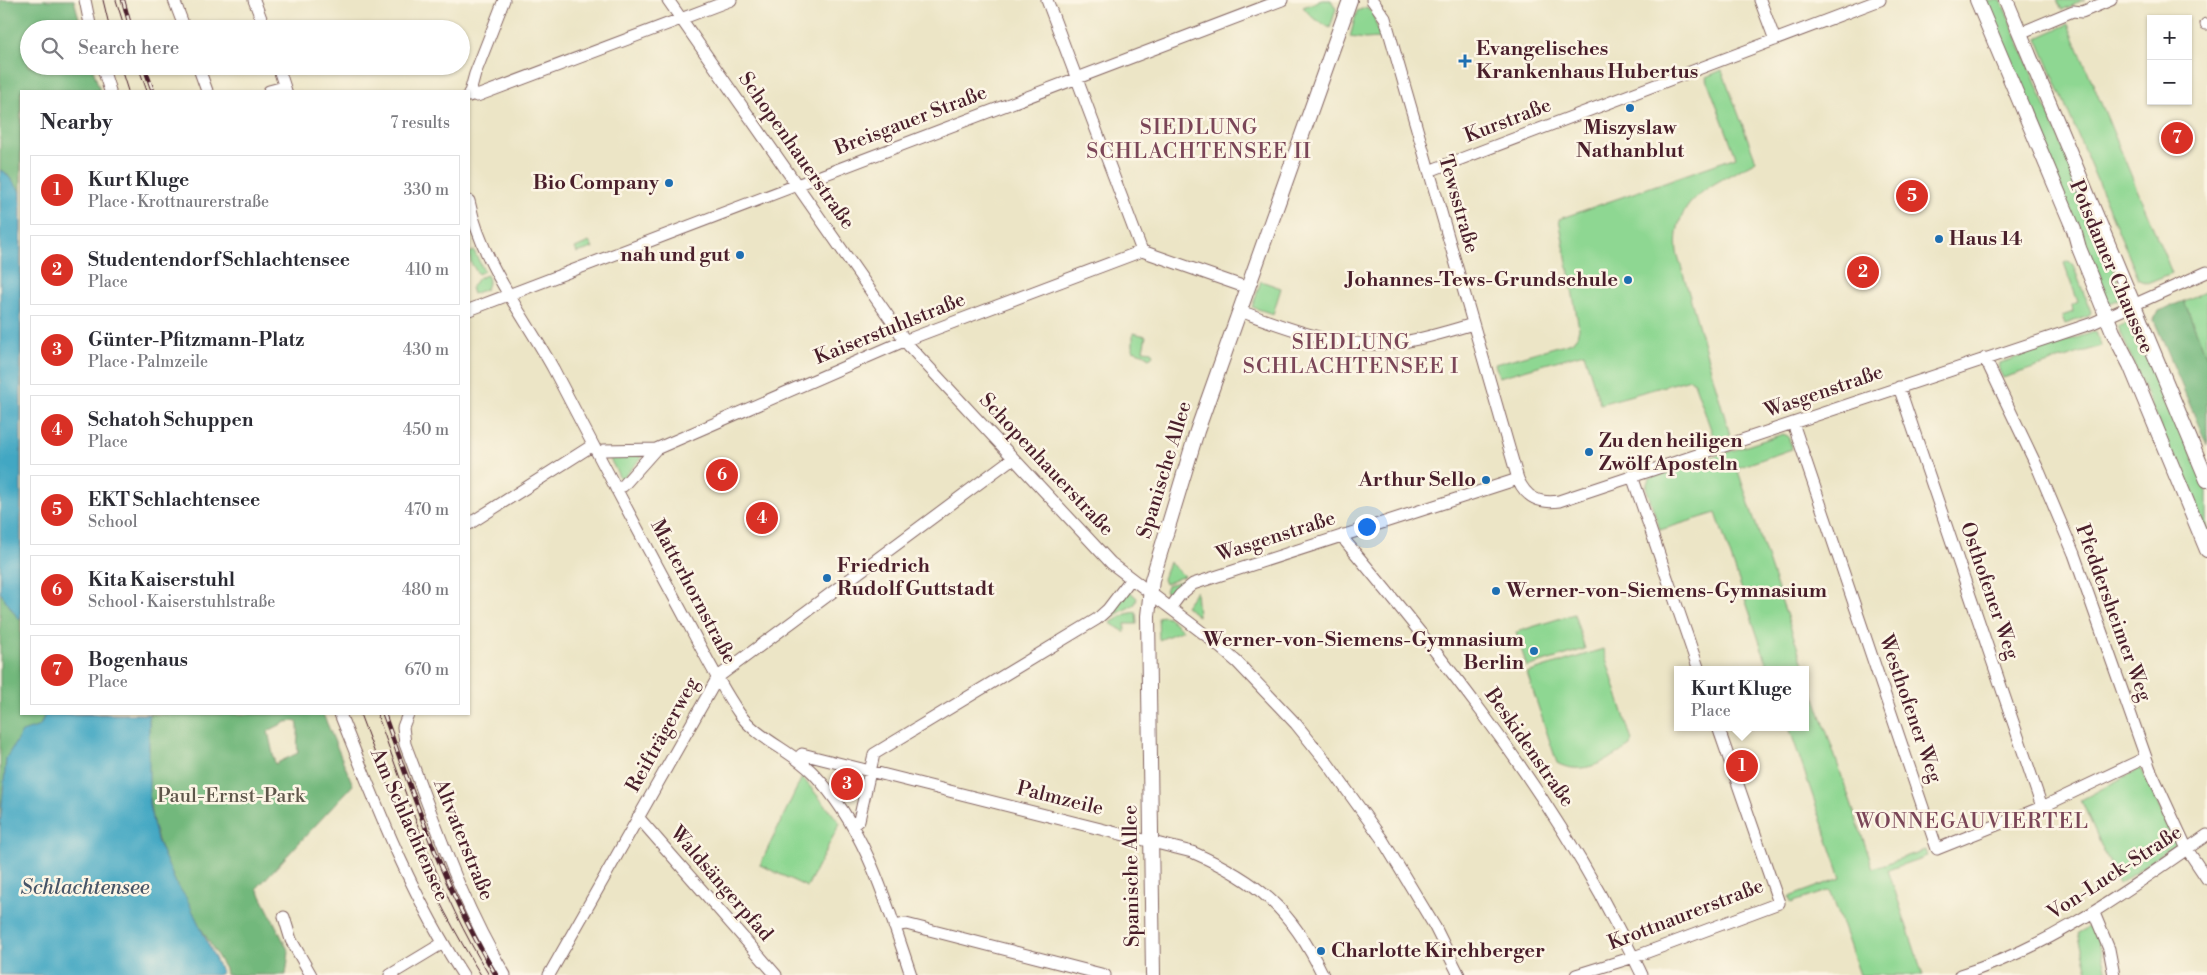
<!DOCTYPE html>
<html lang="en">
<head>
<meta charset="utf-8">
<style>
  :root { --surface:#fff; --page:#f2f2f3; --text:#2b2b33; --muted:#7c7c81; --line:#e1e1e2; --accent:#d93025 }
  body { margin:0; font-family:"Libre Bodoni",serif; background:var(--page); color:var(--text) }
  .controls { position:absolute; right:15px; top:15px; display:grid; overflow:hidden; border-radius:0px; box-shadow:0 1px 4px #0004 }
  .controls button { width:45px; height:45px; display:grid; place-items:center; padding:0; border:0; border-bottom:1px solid var(--line); background:var(--surface); color:var(--text); font:25px sans-serif }
  .you { position:absolute; left:1366px; top:526px; width:18px; height:18px; margin:-12px; border:4px solid #fff; border-radius:50%; background:#1a73e8; box-shadow:0 0 0 8px #1a73e833 }
  .badge { display:grid; place-items:center; width:32px; height:32px; border-radius:50%; background:var(--accent); color:#fff; font-size:16px; font-weight:700 }
  .pin { position:absolute; translate:-50% -50%; border:2px solid #fff; box-shadow:0 1px 5px #0006 }
  .popup { position:absolute; left:1674px; top:666px; width:135px; height:65px; box-sizing:border-box; display:grid; place-content:center; border-radius:0px; background:var(--surface); filter:drop-shadow(0 1px 4px #0005); font-size:16px; white-space:nowrap; color:var(--muted) }
  .popup b { font-size:19px; color:var(--text) }
  .popup::after { content:''; position:absolute; left:50%; top:100%; margin-left:-10px; border:10px solid transparent; border-top-color:var(--surface) }
  .list { margin:0; padding:0; list-style:none }
  h2 { display:flex; justify-content:space-between; align-items:center; height:65px; margin:0; padding:0 20px; font-size:21px }
  h2 small { font-size:16px; font-weight:400; color:var(--muted) }
  .list li { display:grid; grid-template-columns:32px 1fr auto; gap:15px; align-items:center; box-sizing:border-box; height:70px; margin:0 10px 10px; padding:0 10px; border:1px solid var(--line); border-radius:0px }
  .list b { display:block; font-size:19px; white-space:nowrap }
  .list p { margin:0; font-size:16px; white-space:nowrap; color:var(--muted) }
  .list em { font-size:16px; font-style:normal; color:var(--muted) }
  .icon { flex:none; width:28px; height:28px; fill:none; stroke:currentColor; stroke-width:2; stroke-linecap:round; stroke-linejoin:round }
  .map { position:relative; flex:none; width:2207px; height:975px; overflow:hidden }
  .search { position:absolute; background:var(--surface); box-shadow:0 1px 4px #0004; left:20px; top:20px; width:450px; height:55px; display:flex; align-items:center; gap:12px; box-sizing:border-box; padding:0 18px; border-radius:28px; color:var(--muted); font-size:19px }
  .panel { position:absolute; background:var(--surface); box-shadow:0 1px 4px #0004; left:20px; top:90px; width:450px; height:625px; border-radius:0px }
  .map>svg:first-child { display:block }
  .green { fill:#8ed792; stroke:#6c7b5e }
  .forest { fill:#72b87c; stroke:#5e6c54; fill-rule:evenodd }
  .water { fill:#43a7c3; stroke:#466377 }
  .lines { fill:none; stroke-linecap:round; stroke-linejoin:round }
  .minor-casing { stroke:#836461; stroke-width:13 }
  .major-casing { stroke:#836461; stroke-width:16 }
  .minor { stroke:#fff; stroke-width:11 }
  .major { stroke:#fff; stroke-width:14 }
  .tram { stroke:#4a1f2b; stroke-width:1 }
  .rail-casing { stroke:#4a1f2b; stroke-width:4.5 }
  .rail { stroke:#fcf5e5; stroke-width:2.5; stroke-dasharray:8; stroke-linecap:butt }
  .poi-dot { fill:#1f6fb2; stroke:#fcf5e5; stroke-width:2 }
  .labels { text-anchor:middle; dominant-baseline:central; stroke-width:5; stroke-linejoin:round; paint-order:stroke }
  .poi-label { font-size:20px; font-weight:bold; fill:#4a1f2b; stroke:#fcf5e5; text-anchor:start }
  .street-label { font-size:20px; fill:#4a1f2b; stroke:#fcf5e5 }
  .park-label { font-size:20px; fill:#5e564a; stroke:#fcf5e5 }
  .neighbourhood-label { font-size:21px; letter-spacing:1px; fill:#7b4658; stroke:#fcf5e5 }
  .water-label { font-size:21px; font-style:italic; fill:#475568; stroke:#fcf5e5 }
</style>
</head>
<body>
<div class="map">
<svg width="2207" height="975" viewBox="0 0 2207 975">
  <rect width="100%" height="100%" fill="#fcf5e5"/>
  <filter id="ink" filterUnits="userSpaceOnUse"><feTurbulence type="fractalNoise" baseFrequency=".02" numOctaves="2"/><feDisplacementMap in="SourceGraphic" scale="10" xChannelSelector="R" yChannelSelector="G"/><feConvolveMatrix kernelMatrix="1 2 1 2 8 2 1 2 1" color-interpolation-filters="sRGB"/></filter>
  <filter id="wash" filterUnits="userSpaceOnUse"><feTurbulence type="fractalNoise" baseFrequency=".0096" numOctaves="4" result="noise"/><feDisplacementMap in="SourceGraphic" scale="20" xChannelSelector="R" yChannelSelector="G"/><feGaussianBlur stdDeviation="1.12" result="paint"/><feColorMatrix in="noise" values="0 0 0 0 0 0 0 0 0 0 0 0 0 0 0 0 0 1.4 0 .05"/><feComposite in="paint" operator="in"/></filter>
  <g filter="url(#wash)">
    <rect width="100%" height="100%" fill="#ece5c6"/>
    <path class="green" d="M1322,0h9l5,9 -6,19 -18,-11 -9,-10z
      M1982,0h19l124,297 -17,7z
      M2057,0h28l-23,10z
      M1367,7l6,7 7,24 -15,1 -15,-2 7,-26z
      M2068,24l104,249 -25,10 -8,-3 -102,-242z
      M1722,70l34,91c-40,23 -85,36 -79,91l53,183 -15,6 -21,-59 -4,-3 -90,25 -16,-51 -85,24 -4,-13 77,-22 5,-6 2,-8 -20,-109 177,-62 -30,-80z
      M589,242l4,6 -16,5 -2,-5z
      M474,251l10,20 -6,3 -7,-11 -2,-10z
      M2069,261l4,4 18,47 -2,4 -24,8 -3,-8 11,-4 -1,-7 6,-3 -14,-39z
      M487,275l2,5 -3,9 -13,5 -2,-6 7,-10z
      M1261,281l20,7 -8,26 -21,-7z
      M2207,291v67l-23,-57z
      M2135,319l72,172v48l-89,-213z
      M2094,332h2l5,14 -98,32 -4,-8 1,-7z
      M1133,333l13,3 -3,14 8,1 2,4 -2,2 -3,1 -3,-4 -12,-4z
      M1783,434l5,2 4,13 -55,19 68,202h-36l-53,-157 -56,17 -14,-43 3,-9z
      M645,454l-24,26 -13,-25z
      M1169,562l15,14 -19,8 -2,-5z
      M1182,581l4,1 -13,14 -8,-5 2,-6z
      M1128,590l9,8 -2,6 -29,16z
      M1196,591l2,25 -13,-10z
      M1136,612l1,12h-12v8l-15,-9 16,-9z
      M1574,614l11,35 -58,18 -11,-35z
      M1164,616l4,1 15,13 -24,10 -1,-23z
      M1603,649l29,92 -2,5c-21,14 -48,31 -73,17l-30,-90z
      M1806,671l67,197 52,-18 2,6 -39,14 35,105h-63l-30,-85 -39,13 -2,-6 52,-19 -52,-151h17z
      M2141,768l35,76 -57,40 -38,-84z
      M802,777l38,46 -33,64 -47,-22z
      M2089,927l7,5 12,43h-19l-11,-42z"/>
    <path class="forest" d="M0,0h74l8,29h-53v37h63l8,25h-79v101l-16,-20 -5,-2z
      M2184,301l23,57v87l-53,-125 4,-9z
      M0,592l17,25 4,3v94h24l-5,12 -34,32 -6,68z
      M149,714h174l30,71 -96,103 32,64 -3,23h-60l-1,-6c-29,-51 -67,-104 -75,-163 -4,-26 -1,-65 -1,-92zM297,721c3,12 -1,20 1,32l-23,11 -7,-33 18,-9z"/>
    <path class="water" d="M0,170l5,2 16,20v428l-4,-3 -17,-25z
      M45,714h104v91l8,35 19,43 11,16 35,74 -5,2h-217v-149l6,-68 16,-26 18,-6z"/>
  </g>
  <g filter="url(#ink)">
    <g class="lines">
      <defs>
        <path id="minor" d="M85,0l6,29
          M174,0l11,29
          M254,0l11,29
          M668,0l241,346 202,217 96,73 30,26 59,62 32,40 54,75 53,88 24,48
          M1047,0l95,251 106,37
          M1372,0l13,18 133,461c8,19 21,25 41,22l534,-178 114,-51
          M1760,0l15,40
          M2206,24h1
          M2020,33l53,-22 9,1 29,-12
          M102,66l8,25
          M198,66l9,25
          M278,66l8,25
          M269,91l15,-4
          M469,93l8,3 254,-96
          M469,96l6,-22 29,-74
          M1429,171l451,-171
          M469,201c13,63 55,114 85,169 40,77 80,153 121,229 21,38 40,79 64,114 18,26 52,37 74,60 53,55 74,131 98,202
          M469,310l813,-310
          M1240,311c50,18 101,39 155,32 27,-3 53,-12 78,-19
          M1985,358l54,113 35,83 76,215 37,80 20,30
          M1899,387l143,420
          M1793,423l144,426 105,-42 103,-49
          M598,454l6,-4 52,-1 248,-108 238,-90
          M1632,476l67,194
          M616,489l7,-3 33,-37
          M469,524l124,-79
          M1343,535l3,7c93,111 184,225 254,352 14,27 29,53 42,81
          M1171,607l9,-12 13,-11 325,-105
          M340,714c36,90 70,180 123,261
          M408,714l-5,13 2,17c30,78 56,159 100,231
          M798,758l4,-4 390,98c66,29 99,57 131,123
          M638,817l138,158
          M853,825l6,-5 15,-66 223,-135 11,-10 23,-30
          M2094,913l15,36 5,26
          M284,917l7,23 20,35
          M894,926l12,-2 199,51
          M390,975l53,-32
          M549,975l169,-298 295,-219
          M1576,975l58,-18 145,-54 -61,-176
          M1960,975c92,-28 169,-86 247,-140"/>
        <path id="major" d="M1977,0l97,230 5,18 34,84 17,33 77,185
          M2006,0l201,480
          M1153,975l-5,-359 4,-36 45,-149 153,-431"/>
      </defs>
      <use href="#minor" class="minor-casing"/>
      <use href="#major" class="major-casing"/>
      <use href="#minor" class="minor"/>
      <use href="#major" class="major"/>
      <path class="tram" d="M103,0l7,29
        M116,0l9,29
        M120,66l8,25
        M138,66l9,25
        M360,714c34,91 69,178 121,261
        M377,714c32,89 62,179 112,261"/>
      <defs>
        <path id="rail" d="M123,0l8,29
          M144,66l9,25
          M384,714c32,89 62,179 112,261"/>
      </defs>
      <use href="#rail" class="rail-casing"/>
      <use href="#rail" class="rail"/>
    </g>
  </g>
  <g class="poi-dot">
    <path d="M1462.5 53.5h5v5h5v5h-5v5h-5v-5h-5v-5h5z"/>
    <circle cx="1630" cy="108" r="5"/>
    <circle cx="669" cy="183" r="5"/>
    <circle cx="1939" cy="239" r="5"/>
    <circle cx="740" cy="255" r="5"/>
    <circle cx="1628" cy="280" r="5"/>
    <circle cx="1589" cy="452" r="5"/>
    <circle cx="1486" cy="480" r="5"/>
    <circle cx="827" cy="578" r="5"/>
    <circle cx="1496" cy="591" r="5"/>
    <circle cx="1534" cy="651" r="5"/>
    <circle cx="1321" cy="951" r="5"/>
  </g>
  <g class="labels">
    <g class="poi-label">
      <text x="1476" y="49">Evangelisches<tspan x="1476" dy="23">Krankenhaus Hubertus</tspan></text>
      <text x="1630" y="128" text-anchor="middle">Miszyslaw<tspan x="1630" dy="23">Nathanblut</tspan></text>
      <text x="659" y="183" text-anchor="end">Bio Company</text>
      <text x="1949" y="239">Haus 14</text>
      <text x="730" y="255" text-anchor="end">nah und gut</text>
      <text x="1618" y="280" text-anchor="end">Johannes-Tews-Grundschule</text>
      <text x="1599" y="441">Zu den heiligen<tspan x="1599" dy="23">Zwölf Aposteln</tspan></text>
      <text x="1476" y="480" text-anchor="end">Arthur Sello</text>
      <text x="837" y="566">Friedrich<tspan x="837" dy="23">Rudolf Guttstadt</tspan></text>
      <text x="1506" y="591">Werner-von-Siemens-Gymnasium</text>
      <text x="1524" y="640" text-anchor="end">Werner-von-Siemens-Gymnasium<tspan x="1524" dy="23">Berlin</tspan></text>
      <text x="1331" y="951">Charlotte Kirchberger</text>
    </g>
    <g class="street-label">
      <text transform="translate(911 121) rotate(-21)">Breisgauer Straße</text>
      <text transform="translate(1508 121) rotate(-21)">Kurstraße</text>
      <text transform="translate(796 151) rotate(55)">Schopenhauerstraße</text>
      <text transform="translate(1458 204) rotate(74)">Tewsstraße</text>
      <text transform="translate(2111 267) rotate(67)">Potsdamer Chaussee</text>
      <text transform="translate(890 329) rotate(-22)">Kaiserstuhlstraße</text>
      <text transform="translate(1824 392) rotate(-19)">Wasgenstraße</text>
      <text transform="translate(1046 465) rotate(47)">Schopenhauerstraße</text>
      <text transform="translate(1165 470) rotate(-73)">Spanische Allee</text>
      <text transform="translate(1276 537) rotate(-18)">Wasgenstraße</text>
      <text transform="translate(1989 591) rotate(71)">Osthofener Weg</text>
      <text transform="translate(693 592) rotate(62)">Matterhornstraße</text>
      <text transform="translate(2113 613) rotate(70)">Pfeddersheimer Weg</text>
      <text transform="translate(1910 709) rotate(71)">Westhofener Weg</text>
      <text transform="translate(663 735) rotate(-61)">Reifträgerweg</text>
      <text transform="translate(1529 748) rotate(55)">Beskidenstraße</text>
      <text transform="translate(1060 799) rotate(14)">Palmzeile</text>
      <text transform="translate(409 825) rotate(66)">Am Schlachtensee</text>
      <text transform="translate(463 840) rotate(68)">Altvaterstraße</text>
      <text transform="translate(2115 873) rotate(-33)">Von-Luck-Straße</text>
      <text transform="translate(1132 876) rotate(-91)">Spanische Allee</text>
      <text transform="translate(721 884) rotate(49)">Waldsängerpfad</text>
      <text transform="translate(1686 915) rotate(-21)">Krottnaurerstraße</text>
    </g>
    <g class="park-label">
      <text x="231" y="796">Paul-Ernst-Park</text>
    </g>
    <g class="neighbourhood-label">
      <text x="1199" y="128">SIEDLUNG<tspan x="1199" dy="24">SCHLACHTENSEE II</tspan></text>
      <text x="1351" y="343">SIEDLUNG<tspan x="1351" dy="24">SCHLACHTENSEE I</tspan></text>
      <text x="1972" y="822">WONNEGAUVIERTEL</text>
    </g>
    <g class="water-label">
      <text x="85" y="888">Schlachtensee</text>
    </g>
  </g>
</svg>
<div class="controls">
<button>+</button>
<button>−</button>
</div>
<div class="you"></div>
<div class="pin badge" style="left:1742px;top:766px">1</div>
<div class="popup"><b>Kurt Kluge</b>Place</div>
<div class="pin badge" style="left:1863px;top:272px">2</div>
<div class="pin badge" style="left:847px;top:784px">3</div>
<div class="pin badge" style="left:762px;top:518px">4</div>
<div class="pin badge" style="left:1912px;top:196px">5</div>
<div class="pin badge" style="left:722px;top:475px">6</div>
<div class="pin badge" style="left:2177px;top:138px">7</div>
<div class="search"><svg class="icon" aria-label="search" viewBox="0 0 24 24"><circle cx="10" cy="10" r="6"/><path d="M15 15l6 6"/></svg>Search here</div>
<section class="panel">
<h2>Nearby<small>7 results</small></h2>
<ul class="list">
<li><span class="badge">1</span><div><b>Kurt Kluge</b><p>Place · Krottnaurerstraße</p></div><em>330 m</em></li>
<li><span class="badge">2</span><div><b>Studentendorf Schlachtensee</b><p>Place</p></div><em>410 m</em></li>
<li><span class="badge">3</span><div><b>Günter-Pfitzmann-Platz</b><p>Place · Palmzeile</p></div><em>430 m</em></li>
<li><span class="badge">4</span><div><b>Schatoh Schuppen</b><p>Place</p></div><em>450 m</em></li>
<li><span class="badge">5</span><div><b>EKT Schlachtensee</b><p>School</p></div><em>470 m</em></li>
<li><span class="badge">6</span><div><b>Kita Kaiserstuhl</b><p>School · Kaiserstuhlstraße</p></div><em>480 m</em></li>
<li><span class="badge">7</span><div><b>Bogenhaus</b><p>Place</p></div><em>670 m</em></li>
</ul>
</section>
</div>
</body>
</html>
